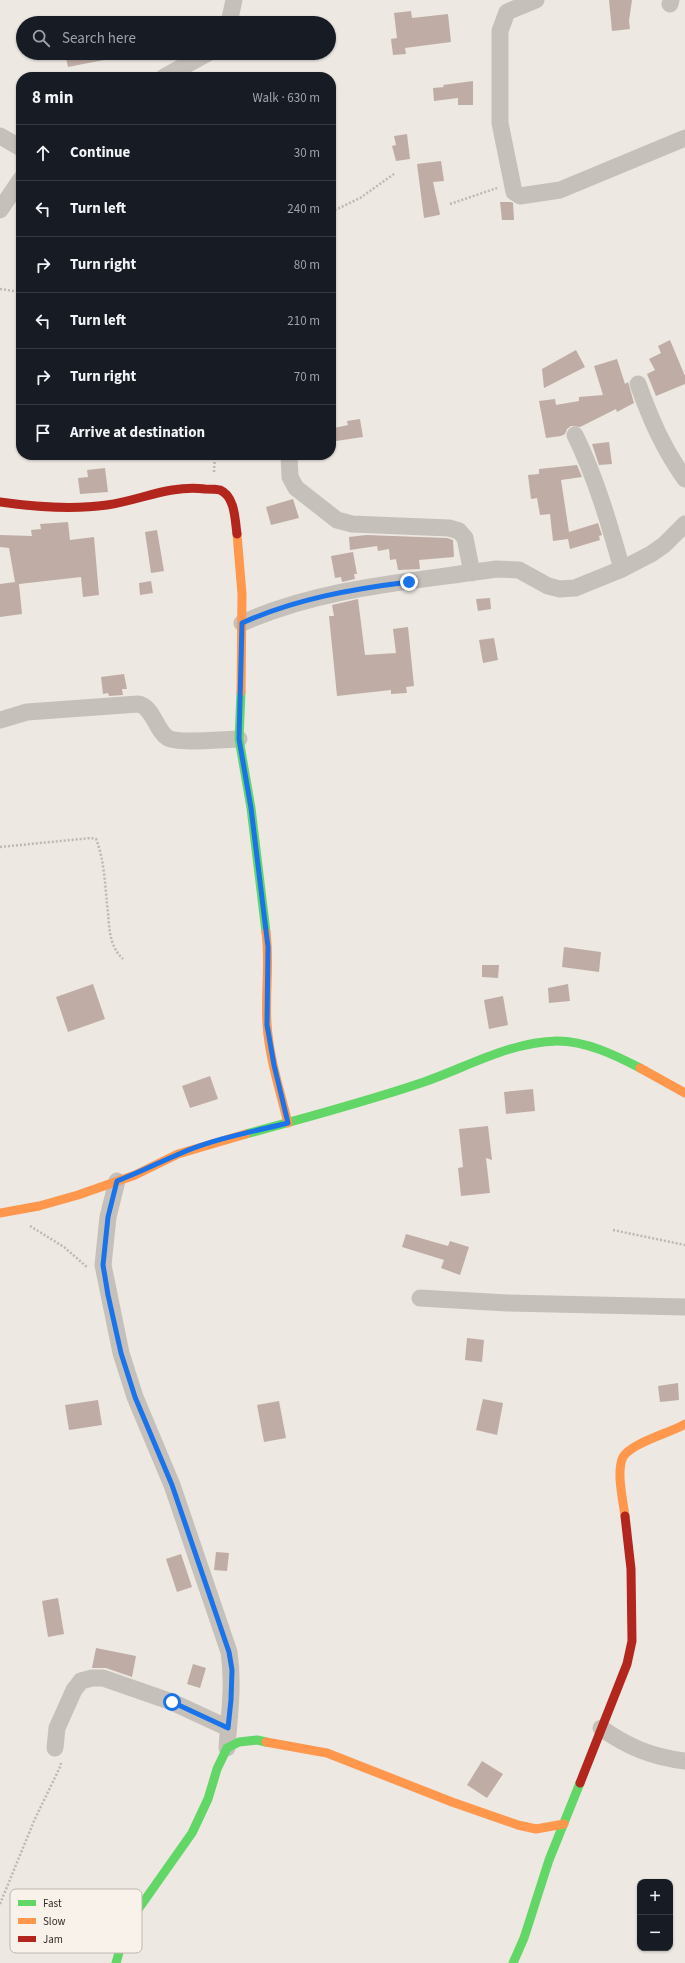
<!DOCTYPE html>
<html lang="en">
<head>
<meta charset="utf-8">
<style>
  :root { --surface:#171b24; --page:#20242c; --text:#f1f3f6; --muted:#9ea1a6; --line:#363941 }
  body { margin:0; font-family:"Source Sans 3",sans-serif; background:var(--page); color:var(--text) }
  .controls { position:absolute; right:12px; bottom:12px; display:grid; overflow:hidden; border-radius:8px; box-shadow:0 1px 3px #0004 }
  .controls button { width:36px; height:36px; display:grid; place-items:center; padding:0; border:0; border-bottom:1px solid var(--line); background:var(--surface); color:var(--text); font:20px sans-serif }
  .stop { position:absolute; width:12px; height:12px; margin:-9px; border:3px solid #1a73e8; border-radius:50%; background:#fff }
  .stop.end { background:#1a73e8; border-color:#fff; box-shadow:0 1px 4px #0008 }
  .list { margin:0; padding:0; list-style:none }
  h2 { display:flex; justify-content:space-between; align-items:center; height:52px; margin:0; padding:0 16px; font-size:17px }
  h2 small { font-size:13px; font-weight:400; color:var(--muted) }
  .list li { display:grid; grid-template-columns:26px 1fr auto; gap:12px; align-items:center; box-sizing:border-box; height:56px; padding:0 16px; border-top:1px solid var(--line) }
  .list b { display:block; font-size:15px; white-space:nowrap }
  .list em { font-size:13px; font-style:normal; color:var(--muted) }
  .icon { flex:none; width:22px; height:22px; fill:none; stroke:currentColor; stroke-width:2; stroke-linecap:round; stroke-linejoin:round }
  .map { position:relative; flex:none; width:685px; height:1963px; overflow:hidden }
  .search { position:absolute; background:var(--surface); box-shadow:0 1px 3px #0004; left:16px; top:16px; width:320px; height:44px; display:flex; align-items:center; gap:10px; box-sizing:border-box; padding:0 14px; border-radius:22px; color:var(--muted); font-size:15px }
  .panel { position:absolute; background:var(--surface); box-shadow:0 1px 3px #0004; left:16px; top:72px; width:320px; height:388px; border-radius:16px }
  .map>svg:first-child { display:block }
  .building { fill:#bfada5 }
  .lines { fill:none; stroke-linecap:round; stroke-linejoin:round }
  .path { stroke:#beb8b4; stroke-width:2.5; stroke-dasharray:2 2; stroke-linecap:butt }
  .street { stroke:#c6c0bb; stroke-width:17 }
  .fast { stroke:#63d668; stroke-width:9 }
  .slow { stroke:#ff974d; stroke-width:9 }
  .jam { stroke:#b3261e; stroke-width:9 }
  .route { stroke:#1a73e8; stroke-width:5 }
  .key { fill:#f9f2ea; stroke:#beb7b0; stroke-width:1 }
  .key-label { font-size:11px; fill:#362d29 }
</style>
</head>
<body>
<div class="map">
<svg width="685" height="1963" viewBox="0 0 685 1963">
  <rect width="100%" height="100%" fill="#ede8e2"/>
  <path class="building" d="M609,0h23l-3,21 1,8 -18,2z
    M411,11l1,7 36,-4 3,28 -46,6 1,6 -13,1 -2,-16 6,-1 -3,-25z
    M65,53h43l1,6 -41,8z
    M473,81v24h-15v-7l-24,3 -1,-13 11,-1 -1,-2z
    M407,134l3,25 -14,2 -4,-15 4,-1 -2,-9z
    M441,161l3,20 -11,1 7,32 -1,1 -15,3 -7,-54z
    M500,202h11l2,1 1,17h-12z
    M670,340l15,36v8l-29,12 -9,-22 8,-4 -6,-11 12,-6 -3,-7z
    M576,350l9,17 -41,21 -2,-19z
    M617,359l8,25 3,-2 6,21 -17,9 -1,-3 -36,18 -9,-1 -4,3 -2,5 -4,2 -15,2 -7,-37 16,-2 1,6 23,-4v-4l24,-2 -9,-29z
    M360,419l3,18 -27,4 -2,-13 14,-3 -1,-4z
    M609,442l3,22 -13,1 -7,-21z
    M577,465l5,12 -21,3 8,52 29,-9 4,12 -3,1 1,4 -30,9 -2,-10 -15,2 -3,-27 -10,1 -3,-17 -6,1 -3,-24 11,-1v-5z
    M105,468l3,24 -28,2 -2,-16 10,-1 -1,-7z
    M293,499l6,19 -28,7 -5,-18z
    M68,522l2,18 24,-3 5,58 -16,2 -2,-20 -62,7 3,30 -22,3v-33l15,-2 -6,-34 -9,-1v-12l32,1 -1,-6 10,-1 -1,-5z
    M157,530l7,41 -13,2 -6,-41z
    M366,535l81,3 6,2 1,17 -35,3 1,9 -22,1 -2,-11 -6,1 -1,-11 -11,2 -1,-5 -27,4 -1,-13z
    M353,552l4,22h-3l1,5 -13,3 -1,-5 -6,1 -4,-22z
    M151,581l2,12 -13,2 -1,-12z
    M490,598l1,11 -13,2 -2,-12z
    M358,599l7,56 31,-2 -3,-24 15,-2 6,59 -8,1 1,6 -16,1v-4l-54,6 -8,-80h5l-2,-11z
    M494,638l4,22 -15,3 -4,-23z
    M124,674l3,15h-5l1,6 -14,1 -1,-3 -5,1 -2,-17z
    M564,947l37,5 -2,20 -37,-5z
    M482,965h17l-1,13 -16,-1z
    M93,984l12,35 -37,13 -12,-35z
    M568,984l2,17 -21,2 -1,-15z
    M503,996l5,29 -19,4 -5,-29z
    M210,1076l8,23 -28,9 -8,-22z
    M533,1089l2,22 -29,3 -2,-22z
    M488,1126l4,34 -6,-2 4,35 -29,3 -3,-28 5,-1 -4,-38z
    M406,1234l42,12 2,-5 19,6 -9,28 -19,-7 3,-8 -42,-13z
    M467,1338l17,2 -2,22 -17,-2z
    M678,1383l1,17 -19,2 -2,-16z
    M483,1399l20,4 -6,32 -21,-5z
    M98,1400l4,25 -33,5 -4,-25z
    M279,1401l7,37 -22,4 -7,-37z
    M216,1552l13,1 -2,18 -13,-1z
    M181,1554l11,33 -15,5 -11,-33z
    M58,1598l6,36 -16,3 -6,-36z
    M96,1648l40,8 -4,21 -26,-9h-14z
    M193,1664l13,4 -6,20 -13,-4z
    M482,1761l21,13 -16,24 -20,-13z"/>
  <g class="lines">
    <path class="path" d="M450,204l47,-16
      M331,212l29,-14 34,-24
      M0,289l21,3
      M214,472l1,-17
      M0,847l91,-9 5,1c8,20 9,44 11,65 3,20 0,40 16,55
      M30,1226l34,21 24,21
      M613,1230l72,15
      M0,1904l34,-83 26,-54 1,-4"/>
    <path class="street" d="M536,0l-29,12 -7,19v92l14,69 6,4 40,-6 125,-52
      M670,4l1,-4
      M229,23l5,-23
      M164,77l44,-24
      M0,136l21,12
      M0,210l21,-31
      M638,384c13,36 25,64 47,95
      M575,435c21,43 34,88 47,134
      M289,455l1,22 6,11 41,32 15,4 97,4 10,3 6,7 7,35
      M242,623c80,-36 168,-41 254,-54l23,1 29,16 12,3 15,-1 47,-19 29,-15 13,-9 21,-21
      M0,720l27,-8 111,-8c15,2 18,27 30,34 10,6 58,1 71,1
      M117,1181l-9,36 -5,48 18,88 14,44 37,88 57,167c5,33 0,64 -2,96
      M420,1298l87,5 178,4
      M601,1728c27,19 51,29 84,33
      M55,1748l2,-20 17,-38 7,-9 11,-3h11l69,24 56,26"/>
    <path class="fast" d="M241,692l-2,47 12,69 15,124
      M246,1134c59,-16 119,-32 178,-52 43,-15 86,-40 133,-41 29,0 58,14 83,27
      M116,1963l6,-21 15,-31 55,-78 16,-34 9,-30 10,-21 12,-6 18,-2 9,2
      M513,1963l11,-25 25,-78 31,-77"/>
    <path class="slow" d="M237,534l5,60 -1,98
      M266,932c4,31 -1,61 1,92 2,33 13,67 21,99
      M640,1068l45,25
      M0,1213l39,-7 39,-11 57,-20 43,-21 68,-20
      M625,1516c-2,-15 -9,-45 -2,-59 8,-14 47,-24 62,-33
      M266,1742l61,11 125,49 66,23 18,4 28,-5"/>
    <path class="jam" d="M0,502c35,5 71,8 107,3 35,-5 61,-20 98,-16 5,0 11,0 15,1 15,6 15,30 17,44
      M580,1783l47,-119 5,-23 -1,-72 -6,-53"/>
  </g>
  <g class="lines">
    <path class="route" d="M172,1702l56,26 3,-28 1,-30 -3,-18 -57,-167 -37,-88 -14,-44 -13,-58 -5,-30 5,-48 9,-36c21,-8 41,-18 62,-27 34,-15 72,-22 109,-31l-14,-58 -7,-40 1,-78 -17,-139 -12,-69 3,-116c53,-24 110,-34 167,-41"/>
  </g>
  <rect x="10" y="1889" width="132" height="64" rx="6" class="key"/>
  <rect x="18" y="1900" width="18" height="6" fill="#63d668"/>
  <rect x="18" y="1918" width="18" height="6" fill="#ff974d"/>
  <rect x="18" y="1936" width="18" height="6" fill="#b3261e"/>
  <g class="key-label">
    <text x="43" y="1907">Fast</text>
    <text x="43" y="1925">Slow</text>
    <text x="43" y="1943">Jam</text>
  </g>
</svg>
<div class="controls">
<button>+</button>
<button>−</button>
</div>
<div class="stop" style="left:172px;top:1702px"></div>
<div class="stop end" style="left:409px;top:582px"></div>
<div class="search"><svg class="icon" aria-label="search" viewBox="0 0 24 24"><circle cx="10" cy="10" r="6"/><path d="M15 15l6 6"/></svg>Search here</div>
<section class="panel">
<h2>8 min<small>Walk · 630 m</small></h2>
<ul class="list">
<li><svg class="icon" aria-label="ahead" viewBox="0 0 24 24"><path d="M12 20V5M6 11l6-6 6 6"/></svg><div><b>Continue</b></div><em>30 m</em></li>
<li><svg class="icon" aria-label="left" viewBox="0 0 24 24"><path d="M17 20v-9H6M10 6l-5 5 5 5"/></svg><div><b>Turn left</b></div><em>240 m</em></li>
<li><svg class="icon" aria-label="right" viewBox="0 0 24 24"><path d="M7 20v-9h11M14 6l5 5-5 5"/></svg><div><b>Turn right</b></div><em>80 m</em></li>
<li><svg class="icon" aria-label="left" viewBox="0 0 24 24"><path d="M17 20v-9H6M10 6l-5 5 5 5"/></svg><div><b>Turn left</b></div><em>210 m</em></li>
<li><svg class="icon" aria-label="right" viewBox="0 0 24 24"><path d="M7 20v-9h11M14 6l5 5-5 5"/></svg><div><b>Turn right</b></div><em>70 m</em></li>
<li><svg class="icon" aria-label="arrive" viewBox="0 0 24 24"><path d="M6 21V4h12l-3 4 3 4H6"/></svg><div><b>Arrive at destination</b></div></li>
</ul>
</section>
</div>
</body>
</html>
